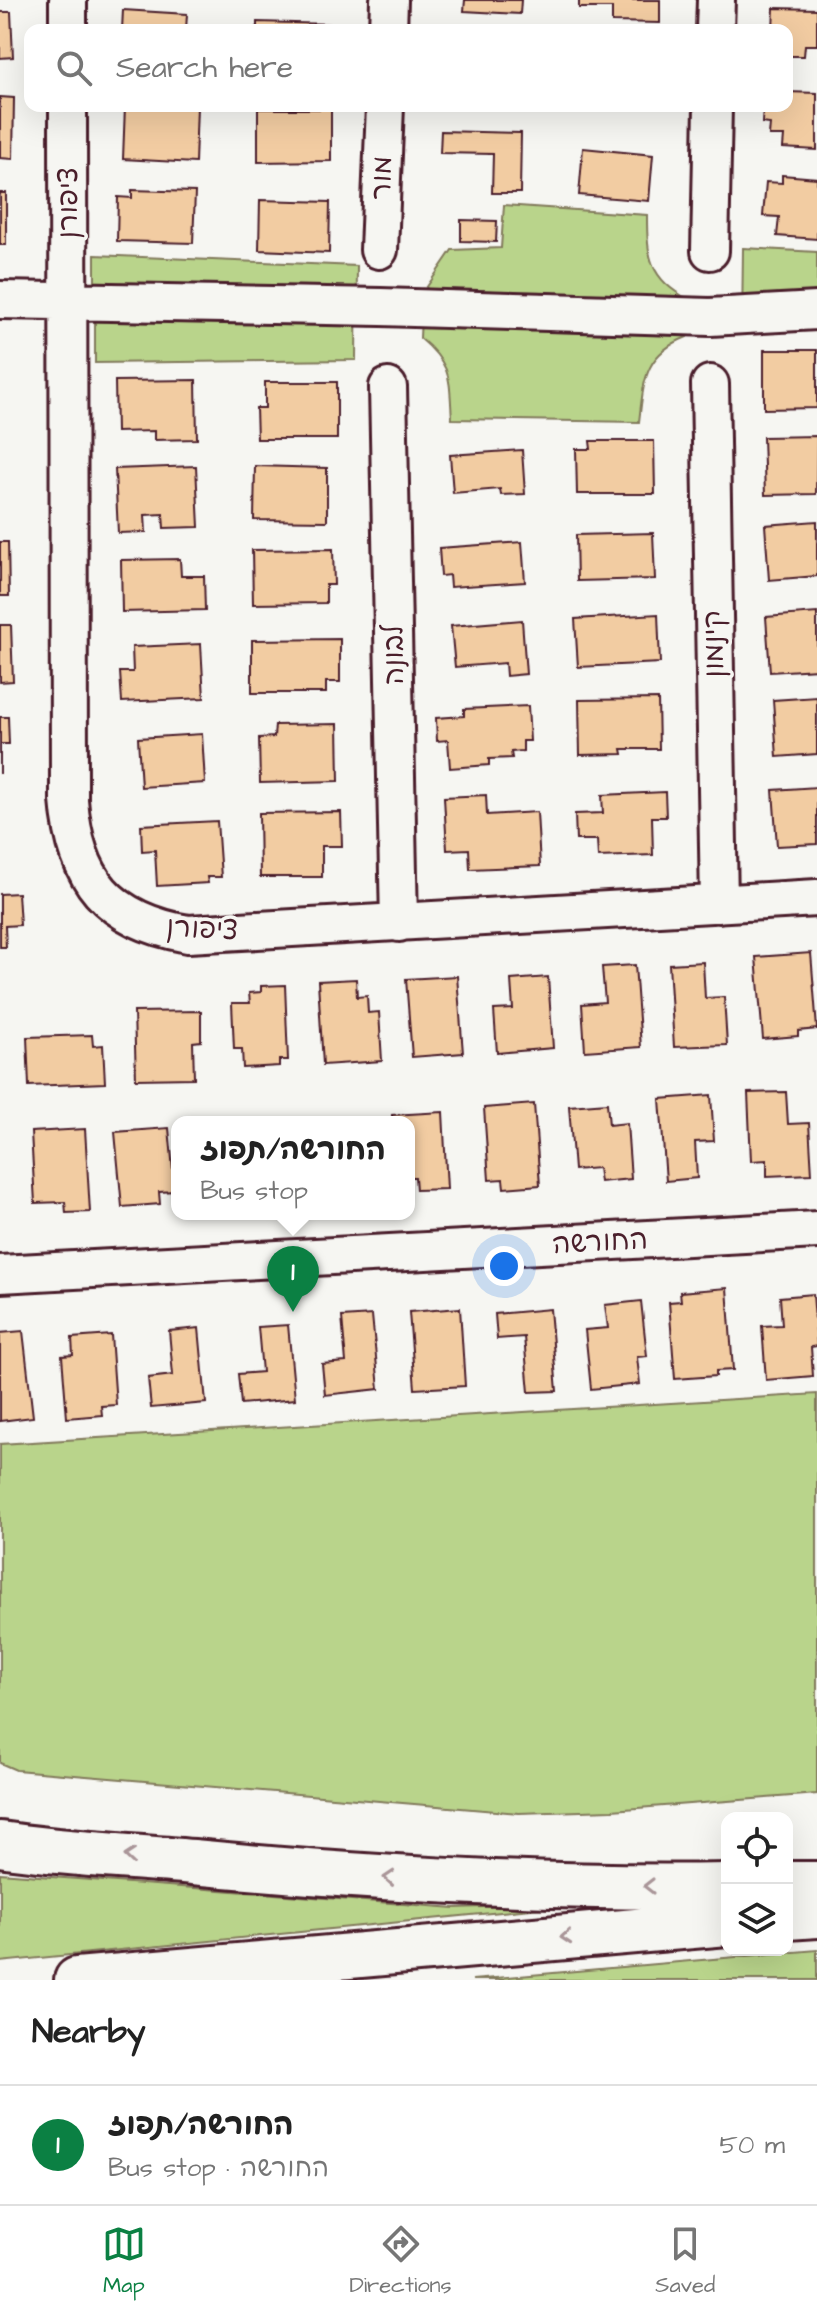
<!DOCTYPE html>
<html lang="en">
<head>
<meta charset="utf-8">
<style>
  :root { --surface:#fff; --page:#f6f6f6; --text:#222; --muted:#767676; --line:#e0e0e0; --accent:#0b8043 }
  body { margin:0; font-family:"Architects Daughter","Playpen Sans Hebrew",sans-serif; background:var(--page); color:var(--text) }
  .controls { position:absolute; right:24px; bottom:24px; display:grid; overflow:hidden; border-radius:16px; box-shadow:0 8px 32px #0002 }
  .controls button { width:72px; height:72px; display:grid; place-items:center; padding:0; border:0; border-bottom:2px solid var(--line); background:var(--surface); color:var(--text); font:40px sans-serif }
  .you { position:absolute; left:504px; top:1266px; width:28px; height:28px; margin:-20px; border:6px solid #fff; border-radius:50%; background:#1a73e8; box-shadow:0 0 0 12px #1a73e833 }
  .badge { display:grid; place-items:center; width:52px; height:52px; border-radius:50%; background:var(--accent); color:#fff; font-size:26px; font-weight:700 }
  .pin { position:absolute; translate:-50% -66px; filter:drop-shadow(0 2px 4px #0008) }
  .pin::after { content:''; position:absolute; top:42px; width:28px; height:24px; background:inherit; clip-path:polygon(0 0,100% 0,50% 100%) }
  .popup { position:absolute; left:171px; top:1116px; width:244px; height:104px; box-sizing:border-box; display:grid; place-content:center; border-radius:16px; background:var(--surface); filter:drop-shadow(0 2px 6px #0005); font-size:26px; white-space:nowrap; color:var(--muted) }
  .popup b { font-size:30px; color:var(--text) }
  .popup::after { content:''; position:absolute; left:50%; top:100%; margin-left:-16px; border:16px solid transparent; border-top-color:var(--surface) }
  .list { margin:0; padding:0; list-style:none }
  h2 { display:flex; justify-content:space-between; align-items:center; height:104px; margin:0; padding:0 32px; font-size:34px }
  h2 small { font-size:26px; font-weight:400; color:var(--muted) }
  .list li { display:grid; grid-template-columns:52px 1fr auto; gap:24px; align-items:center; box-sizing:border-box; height:120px; padding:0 32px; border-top:2px solid var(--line) }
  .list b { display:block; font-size:30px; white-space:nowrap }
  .list p { margin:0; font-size:26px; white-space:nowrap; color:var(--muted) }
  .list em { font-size:26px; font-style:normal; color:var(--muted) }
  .icon { flex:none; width:44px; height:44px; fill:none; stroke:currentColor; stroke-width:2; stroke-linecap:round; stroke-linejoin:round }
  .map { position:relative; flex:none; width:817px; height:1980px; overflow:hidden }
  .search { position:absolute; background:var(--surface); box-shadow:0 8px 32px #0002; left:24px; right:24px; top:24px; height:88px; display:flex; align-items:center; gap:20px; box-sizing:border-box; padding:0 28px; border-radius:16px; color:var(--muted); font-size:30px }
  .sheet { height:224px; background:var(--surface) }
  nav { display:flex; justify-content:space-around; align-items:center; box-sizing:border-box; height:112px; border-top:2px solid var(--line); background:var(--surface); font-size:22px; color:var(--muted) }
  nav a { display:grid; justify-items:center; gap:4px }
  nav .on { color:var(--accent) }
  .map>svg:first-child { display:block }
  .green { fill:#b9d48b; stroke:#827a5b; stroke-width:2 }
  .building { fill:#f2cca2; stroke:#4a1f2b; stroke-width:2 }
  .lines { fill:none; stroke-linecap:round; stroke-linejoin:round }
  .minor-casing { stroke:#4a1f2b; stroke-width:42 }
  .highway-casing { stroke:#4a1f2b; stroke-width:50 }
  .minor { stroke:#f6f6f2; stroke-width:36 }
  .highway { stroke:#f6f6f2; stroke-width:44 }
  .oneway { stroke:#a99598 }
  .labels { text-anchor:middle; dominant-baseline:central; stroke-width:7; stroke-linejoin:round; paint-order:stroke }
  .street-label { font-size:28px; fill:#4a1f2b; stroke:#f6f6f2 }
</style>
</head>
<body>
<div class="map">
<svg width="817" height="1980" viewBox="0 0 817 1980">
  <rect width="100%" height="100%" fill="#f6f6f2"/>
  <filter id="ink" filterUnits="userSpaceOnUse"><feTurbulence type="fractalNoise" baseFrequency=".0125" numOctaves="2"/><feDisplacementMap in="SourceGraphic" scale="16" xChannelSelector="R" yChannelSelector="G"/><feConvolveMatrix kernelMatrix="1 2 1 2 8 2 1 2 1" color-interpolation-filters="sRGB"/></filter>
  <g filter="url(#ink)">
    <path class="green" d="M504,205l143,10c0,41 2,64 41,84l-1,38c-43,17 -43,43 -48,85l-187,-3c-3,-41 1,-53 -32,-81l2,-44 30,-44 49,-2z
      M743,248l74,4v77h-75z
      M95,255l262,11 -1,94 -261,3z
      M817,1394v400l-205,16 -93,3 -503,-43 -16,-7v-319z
      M0,1873l455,35 136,-5 -591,59z
      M817,1950v30h-345z"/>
    <path class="building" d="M465,0h56l-1,14 -56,-3z
      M579,0h81v23l-48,-1v-14h-33z
      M774,8l43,1v36h-12l-1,11h-17v-26h-14z
      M123,10l64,4 -1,16h-64z
      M0,12h11l2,45 -13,1z
      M257,22l74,2v6h-74z
      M787,92l30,1v57l-34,-2 1,-12h-15l1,-12 -8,-1 1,-17h24z
      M0,97l14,1 -1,61 -13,-1z
      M125,106h72l-2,57 -72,-4z
      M258,109h73v52l-73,1z
      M441,131l80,2 -1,60h-28l1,-39 -53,-1z
      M583,148l70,7 -4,46 -70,-6z
      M782,175l35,3v61l-40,-3 2,-19 -16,-1 3,-34 16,1z
      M132,190l63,2 -2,51 -76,-2 1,-44 14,1z
      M0,193h6v52h-6z
      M260,200l70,2 -1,51 -70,-3z
      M461,220l36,1 -1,21 -35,-1z
      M764,350h53v58l-53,1z
      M196,380l1,59 -43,1v-9l-38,1 -1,-51z
      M265,382h72v57h-80l-1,-31h9z
      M817,436l-1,58 -51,1 -2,-58z
      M590,441h64l1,53h-78l-1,-45h15z
      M522,450l3,44 -24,1 -1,-6 -47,4 -3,-38z
      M196,466l3,61 -35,1 -1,-14 -18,1 1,17 -28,1 -3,-64z
      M255,466l72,2v53l-73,-1z
      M817,521v55l-48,4 -4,-55z
      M653,533l2,46 -78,2 -1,-46z
      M0,542h8l1,54h-9z
      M522,542l3,40 -75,5 -1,-12 -8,1 -2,-28z
      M333,549l1,36h-8v18l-73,1 -1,-54z
      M180,559l1,17h23l1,34 -83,2 -1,-52z
      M817,613v56l-47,3 -4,-55z
      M658,614l2,49 -82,4 -3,-48z
      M522,620l4,54 -20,2 -1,-13 -50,4 -4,-41z
      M0,625h11l2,56 -13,1z
      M340,639v43h-14v11h-74v-53z
      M201,644l3,54 -82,4 -2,-30h13l-1,-25z
      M817,697v57l-40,3 -4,-57z
      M658,699l1,50h-37l1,5 -43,1 -1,-55z
      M528,706l2,35h-7v10l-12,1 1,6 -23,1v6l-39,3 -2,-28 -11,1 -1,-23 28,-2v-7z
      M0,717h8l1,27h-9v30z
      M338,724l1,57 -79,2 -1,-45 15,-1 1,-12z
      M202,734l3,49 -64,4 -3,-49z
      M817,787v57l-40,2 -4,-56z
      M665,792l1,25h-14l1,38 -55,2 -1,-17h-21l-1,-26 28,-1 -1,-18z
      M486,795l1,20 50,-3 3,54 -70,3 -1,-20 -22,1 -3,-53z
      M341,812l1,34h-20v31h-62l-1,-64z
      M217,821l4,56h-14l1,6 -51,3 -2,-36 -13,1 -1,-26z
      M18,893l2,32 -15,1 1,21h-6v-53z
      M811,953l6,76 -19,2v5l-35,3 -7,-82z
      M703,962l2,36 19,-1 3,48 -53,2 -5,-83z
      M635,965l6,82 -56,4 -3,-47 23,-2 -3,-35z
      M457,976l6,77 -51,4 -6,-78z
      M548,977l5,71 -56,5 -3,-43 19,-1 -2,-29z
      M356,979l1,18 10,-1 1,17 11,-1 3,49 -59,4 -5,-84z
      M285,985l3,75h-9v6l-36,2 -1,-19h-8l-2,-46h18l-1,-10 12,-1v-6z
      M201,1011v30l-8,1 1,36 -58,1 -2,-67z
      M92,1035l1,11 10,-1 2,38 -76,3 -2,-49z
      M786,1092l2,32 21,-1 3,51 -45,2v-16l-16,1 -3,-68z
      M711,1095l3,46 -19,1 2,36 -31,3 -6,-82z
      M607,1103l2,22 18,-2 4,56 -31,3 -2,-14 -24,2 -5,-64z
      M534,1104l6,81 -36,3 -1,-9 -14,1 -5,-72z
      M443,1112l4,77 -31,1 -1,-13h-6v-55h-17v-7z
      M169,1128l6,63 -16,1 1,12 -38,3 -7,-75z
      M85,1129l5,83 -24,1 -1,-11 -30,1 -4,-71z
      M727,1288l6,82 -17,1v5l-41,3 -6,-77 12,-1 -1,-9z
      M813,1294l4,52 -6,1 2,29 -47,4 -4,-54 20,-1 -2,-28z
      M641,1301l6,55 -10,1 3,27 -49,5 -6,-59 23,-2 -3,-23z
      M460,1308l5,78 -50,3 -6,-77z
      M550,1309l7,82 -28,1 -5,-55 -27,2 -2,-25z
      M372,1315l7,74 -54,6 -3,-31 24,-2 -4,-45z
      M288,1325l7,74 -54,5 -3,-30 24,-2 -4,-45z
      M199,1328l7,75 -55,5 -3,-30 25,-3 -4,-44z
      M23,1331l10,86 -33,4v-88z
      M111,1335l5,70 -15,1 1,9 -35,3 -5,-62 11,-1 -1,-17z"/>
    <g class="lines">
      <defs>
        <path id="minor" d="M68,0v30
          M388,30l1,-30
          M715,30l1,-30
          M68,106l1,694c6,80 39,120 119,134l629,-36
          M379,250l6,-144
          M710,251l3,-145
          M0,300l381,7 329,10 107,-6
          M710,384l9,520
          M388,387l11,536
          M0,1274l817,-44"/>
        <path id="highway" d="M0,1844c64,10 129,12 193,18 178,17 356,27 534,24
          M787,1884h30
          M787,1917l30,-2
          M77,1980l650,-57"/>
      </defs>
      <use href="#minor" class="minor-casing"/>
      <use href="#highway" class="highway-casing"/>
      <use href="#minor" class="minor"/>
      <use href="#highway" class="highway"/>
    </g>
    <defs><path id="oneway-chevron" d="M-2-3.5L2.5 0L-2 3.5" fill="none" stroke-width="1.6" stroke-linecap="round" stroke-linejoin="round" transform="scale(2)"/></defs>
    <g class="oneway">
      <use href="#oneway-chevron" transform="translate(130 1856) rotate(-175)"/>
      <use href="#oneway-chevron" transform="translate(389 1878) rotate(-176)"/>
      <use href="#oneway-chevron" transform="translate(649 1886) rotate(-180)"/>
      <use href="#oneway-chevron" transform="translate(566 1937) rotate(175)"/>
    </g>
  </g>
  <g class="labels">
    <g class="street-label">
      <text transform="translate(382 178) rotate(-88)">מור</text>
      <text transform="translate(68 203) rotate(-90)">ציפורן</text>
      <text transform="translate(714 644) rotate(-91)">קינמון</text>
      <text transform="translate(394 655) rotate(-91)">לבונה</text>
      <text transform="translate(202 929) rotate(3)">ציפורן</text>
      <text transform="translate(600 1242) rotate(-3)">החורשה</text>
    </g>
  </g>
</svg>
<div class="controls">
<button><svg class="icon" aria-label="locate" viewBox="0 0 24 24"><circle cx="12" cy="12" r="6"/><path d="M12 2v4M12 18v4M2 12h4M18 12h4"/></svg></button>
<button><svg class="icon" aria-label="layers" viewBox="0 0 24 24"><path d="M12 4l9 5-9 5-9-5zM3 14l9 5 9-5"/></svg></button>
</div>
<div class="you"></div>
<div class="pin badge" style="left:293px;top:1312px">1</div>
<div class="popup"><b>החורשה/תפוז</b>Bus stop</div>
<div class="search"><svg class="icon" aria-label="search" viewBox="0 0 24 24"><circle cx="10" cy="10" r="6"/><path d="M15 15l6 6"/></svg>Search here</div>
</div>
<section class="sheet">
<h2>Nearby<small></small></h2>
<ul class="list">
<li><span class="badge">1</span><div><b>החורשה/תפוז</b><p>Bus stop · החורשה</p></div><em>50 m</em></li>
</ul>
</section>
<nav>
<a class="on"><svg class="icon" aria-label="map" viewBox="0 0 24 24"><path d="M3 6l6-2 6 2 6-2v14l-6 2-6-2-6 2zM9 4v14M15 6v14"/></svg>Map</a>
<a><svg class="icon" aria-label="directions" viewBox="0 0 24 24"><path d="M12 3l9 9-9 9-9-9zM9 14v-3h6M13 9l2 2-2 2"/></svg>Directions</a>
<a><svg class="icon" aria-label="saved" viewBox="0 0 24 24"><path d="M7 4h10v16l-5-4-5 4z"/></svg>Saved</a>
</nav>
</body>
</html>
